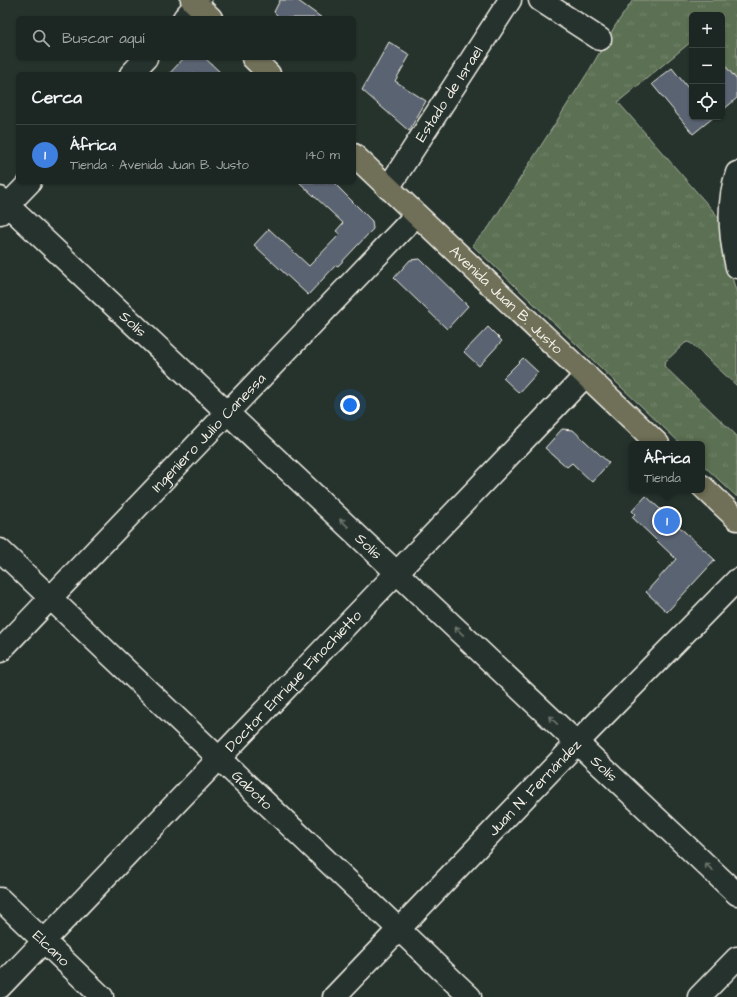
<!DOCTYPE html>
<html lang="es">
<head>
<meta charset="utf-8">
<style>
  :root { --surface:#1c2622; --page:#252e2a; --text:#f1f3f6; --muted:#a0a5a5; --line:#3a4340; --accent:#2563eb }
  body { margin:0; font-family:"Architects Daughter",sans-serif; background:var(--page); color:var(--text) }
  .controls { position:absolute; right:12px; top:12px; display:grid; overflow:hidden; border-radius:6px; box-shadow:0 1px 3px #0004 }
  .controls button { width:36px; height:36px; display:grid; place-items:center; padding:0; border:0; border-bottom:1px solid var(--line); background:var(--surface); color:var(--text); font:20px sans-serif }
  .you { position:absolute; left:350px; top:405px; width:14px; height:14px; margin:-10px; border:3px solid #fff; border-radius:50%; background:#1a73e8; box-shadow:0 0 0 6px #1a73e833 }
  .badge { display:grid; place-items:center; width:26px; height:26px; border-radius:50%; background:var(--accent); color:#fff; font-size:13px; font-weight:700 }
  .pin { position:absolute; translate:-50% -50%; border:2px solid #fff; box-shadow:0 1px 4px #0006 }
  .popup { position:absolute; left:629px; top:441px; width:76px; height:52px; box-sizing:border-box; display:grid; place-content:center; border-radius:6px; background:var(--surface); filter:drop-shadow(0 1px 3px #0005); font-size:13px; white-space:nowrap; color:var(--muted) }
  .popup b { font-size:15px; color:var(--text) }
  .popup::after { content:''; position:absolute; left:50%; top:100%; margin-left:-8px; border:8px solid transparent; border-top-color:var(--surface) }
  .list { margin:0; padding:0; list-style:none }
  h2 { display:flex; justify-content:space-between; align-items:center; height:52px; margin:0; padding:0 16px; font-size:17px }
  h2 small { font-size:13px; font-weight:400; color:var(--muted) }
  .list li { display:grid; grid-template-columns:26px 1fr auto; gap:12px; align-items:center; box-sizing:border-box; height:60px; padding:0 16px; border-top:1px solid var(--line) }
  .list b { display:block; font-size:15px; white-space:nowrap }
  .list p { margin:0; font-size:13px; white-space:nowrap; color:var(--muted) }
  .list em { font-size:13px; font-style:normal; color:var(--muted) }
  .icon { flex:none; width:22px; height:22px; fill:none; stroke:currentColor; stroke-width:2; stroke-linecap:round; stroke-linejoin:round }
  .map { position:relative; flex:none; width:737px; height:997px; overflow:hidden }
  .search { position:absolute; background:var(--surface); box-shadow:0 1px 3px #0004; left:16px; top:16px; width:340px; height:44px; display:flex; align-items:center; gap:10px; box-sizing:border-box; padding:0 14px; border-radius:6px; color:var(--muted); font-size:15px }
  .panel { position:absolute; background:var(--surface); box-shadow:0 1px 3px #0004; left:16px; top:72px; width:340px; height:112px; border-radius:6px }
  .map>svg:first-child { display:block }
  .grass { fill:url(#grass-tufts); stroke:#a8b09e }
  .building { fill:#5a6471; stroke:#f4f1e8 }
  .lines { fill:none; stroke-linecap:round; stroke-linejoin:round }
  .minor-casing { stroke:#f4f1e8; stroke-width:25 }
  .major-casing { stroke:#f4f1e8; stroke-width:25 }
  .minor { stroke:#26332d; stroke-width:22 }
  .major { stroke:#706f59; stroke-width:22 }
  .oneway { stroke:#6e766e }
  .labels { text-anchor:middle; dominant-baseline:central; stroke-width:3; stroke-linejoin:round; paint-order:stroke }
  .street-label { font-size:15px; fill:#f4f1e8; stroke:#26332d }
</style>
</head>
<body>
<div class="map">
<svg width="737" height="997" viewBox="0 0 737 997">
  <defs>
    <pattern id="grass-tufts" width="24" height="20" patternUnits="userSpaceOnUse"><rect width="24" height="20" fill="#5b7053"/><path d="M3 7l-1-3M5 7V3M7 7l1-3M15 17l-1-3M17 17v-4M19 17l1-3" fill="none" stroke="#73856c"/></pattern>
  </defs>
  <rect width="100%" height="100%" fill="#26332d"/>
  <filter id="ink" filterUnits="userSpaceOnUse"><feTurbulence type="fractalNoise" baseFrequency=".025" numOctaves="2"/><feDisplacementMap in="SourceGraphic" scale="8" xChannelSelector="R" yChannelSelector="G"/><feConvolveMatrix kernelMatrix="1 2 1 2 8 2 1 2 1" color-interpolation-filters="sRGB"/></filter>
  <g filter="url(#ink)">
    <path class="grass" d="M633,0h104v80l-15,-18v-47h-30v26l-74,61 104,119 6,43 9,30v92l-45,-42 -4,-2 -3,1 -20,19 -1,4 73,70v61l-35,-33v-20h-21l-209,-199 17,-18 101,-158 25,-43z"/>
    <path class="building" d="M280,0h17l25,18h-42l-6,-6z
      M389,42l21,13 -15,26 31,20 -17,30 -47,-41z
      M184,58h21l17,16h-53z
      M722,62l15,18v18l-15,13z
      M672,68l20,25v24h22l-21,17 -41,-50z
      M299,182h34l39,39 1,8 -35,37 -2,-1 -28,30 -54,-50 15,-16 40,37 31,-32 -4,-3 7,-8z
      M420,259l48,47 -21,23 -53,-51 16,-18z
      M488,327l14,14 -23,25 -15,-14z
      M523,358l15,14 -19,21 -16,-15z
      M562,429l11,1 36,33 -17,19 -20,-19 -5,4 -22,-19z
      M646,496l69,64 -48,52 -21,-20 30,-33 -44,-42 3,-3 -3,-3z"/>
    <g class="lines">
      <defs>
        <g id="minor">
          <path d="M540,0l60,39"/>
          <path d="M184,18l16,-18"/>
          <path d="M131,74l15,-16"/>
          <path d="M737,173c-10,30 -7,64 0,94"/>
          <path id="s1" d="M388,188l122,-188"/>
          <path id="s2" d="M0,198l737,696"/>
          <path d="M0,213l30,-31"/>
          <path id="s3" d="M0,550l470,447"/>
          <path id="s4" d="M0,651l416,-436"/>
          <path id="s5" d="M0,899l102,98"/>
          <path id="s6" d="M0,987l586,-612"/>
          <path id="s7" d="M334,997l243,-254 160,-163"/>
          <path d="M699,997l38,-39"/>
        </g>
        <g id="major">
          <path d="M192,0l19,18"/>
          <path d="M253,58l16,16"/>
          <path id="s8" d="M354,155l304,289"/>
          <path d="M702,486l35,33"/>
        </g>
      </defs>
      <use href="#minor" class="minor-casing"/>
      <use href="#major" class="major-casing"/>
      <use href="#minor" class="minor"/>
      <use href="#major" class="major"/>
    </g>
    <defs><path id="oneway-shaft" d="M-6 0H5M1.5-3L5.5 0L1.5 3" fill="none" stroke-width="1.6" stroke-linecap="round" stroke-linejoin="round"/></defs>
    <g class="oneway">
      <use href="#oneway-shaft" transform="translate(344 523) rotate(-137)"/>
      <use href="#oneway-shaft" transform="translate(459 631) rotate(-137)"/>
      <use href="#oneway-shaft" transform="translate(553 720) rotate(-137)"/>
      <use href="#oneway-shaft" transform="translate(709 867) rotate(-137)"/>
    </g>
  </g>
  <g class="labels">
    <g class="street-label">
      <text stroke="none"><textPath href="#s1" startOffset="112">Estado de Israel</textPath></text>
      <text stroke="none"><textPath href="#s8" startOffset="210">Avenida Juan B. Justo</textPath></text>
      <text stroke="none"><textPath href="#s2" startOffset="183">Solís</textPath></text>
      <text stroke="none"><textPath href="#s4" startOffset="302">Ingeniero Julio Canessa</textPath></text>
      <text stroke="none"><textPath href="#s2" startOffset="507">Solís</textPath></text>
      <text stroke="none"><textPath href="#s6" startOffset="424">Doctor Enrique Finochietto</textPath></text>
      <text stroke="none"><textPath href="#s2" startOffset="831">Solís</textPath></text>
      <text stroke="none"><textPath href="#s7" startOffset="290">Juan N. Fernández</textPath></text>
      <text stroke="none"><textPath href="#s3" startOffset="348">Gaboto</textPath></text>
      <text stroke="none"><textPath href="#s5" startOffset="71">Elcano</textPath></text>
    </g>
  </g>
</svg>
<div class="controls">
<button>+</button>
<button>−</button>
<button><svg class="icon" aria-label="locate" viewBox="0 0 24 24"><circle cx="12" cy="12" r="6"/><path d="M12 2v4M12 18v4M2 12h4M18 12h4"/></svg></button>
</div>
<div class="you"></div>
<div class="pin badge" style="left:667px;top:521px;background:#3f7fe0">1</div>
<div class="popup"><b>África</b>Tienda</div>
<div class="search"><svg class="icon" aria-label="search" viewBox="0 0 24 24"><circle cx="10" cy="10" r="6"/><path d="M15 15l6 6"/></svg>Buscar aquí</div>
<section class="panel">
<h2>Cerca<small></small></h2>
<ul class="list">
<li><span class="badge" style="background:#3f7fe0">1</span><div><b>África</b><p>Tienda · Avenida Juan B. Justo</p></div><em>140 m</em></li>
</ul>
</section>
</div>
</body>
</html>
